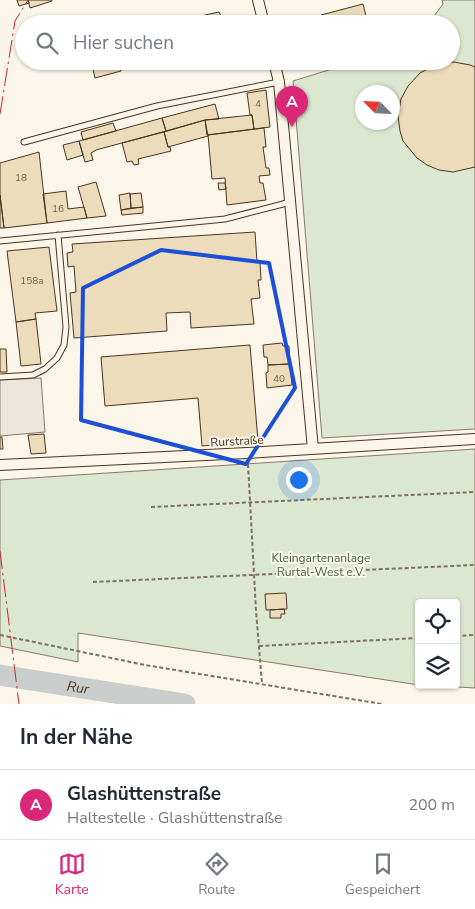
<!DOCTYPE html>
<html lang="de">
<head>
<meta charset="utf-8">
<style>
  :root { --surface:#fff; --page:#f2f2f3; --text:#1f2937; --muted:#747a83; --line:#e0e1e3; --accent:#db2777 }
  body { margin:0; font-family:"Nunito Sans",sans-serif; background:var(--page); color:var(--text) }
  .controls { position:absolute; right:15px; bottom:15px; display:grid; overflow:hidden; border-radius:5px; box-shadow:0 1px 4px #0004 }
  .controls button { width:45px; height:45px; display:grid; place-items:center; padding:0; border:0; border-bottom:1px solid var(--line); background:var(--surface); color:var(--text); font:25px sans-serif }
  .compass { position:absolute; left:355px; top:85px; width:45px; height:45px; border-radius:50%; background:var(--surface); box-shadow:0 1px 4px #0004; rotate:294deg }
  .you { position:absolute; left:298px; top:479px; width:18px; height:18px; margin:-12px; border:4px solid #fff; border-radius:50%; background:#1a73e8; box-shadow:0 0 0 8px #1a73e833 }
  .badge { display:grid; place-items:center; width:32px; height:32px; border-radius:50%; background:var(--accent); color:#fff; font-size:16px; font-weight:700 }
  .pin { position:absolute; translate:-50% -41px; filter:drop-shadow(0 1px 2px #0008) }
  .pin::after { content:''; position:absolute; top:26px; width:18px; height:15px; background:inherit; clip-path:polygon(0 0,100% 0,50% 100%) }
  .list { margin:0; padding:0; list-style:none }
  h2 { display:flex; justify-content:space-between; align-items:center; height:65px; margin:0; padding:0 20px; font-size:21px }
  h2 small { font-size:16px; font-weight:400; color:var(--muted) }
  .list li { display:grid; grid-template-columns:32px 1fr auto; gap:15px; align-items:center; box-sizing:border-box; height:70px; padding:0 20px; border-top:1px solid var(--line) }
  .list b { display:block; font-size:19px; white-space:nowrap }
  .list p { margin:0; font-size:16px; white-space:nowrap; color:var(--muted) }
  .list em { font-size:16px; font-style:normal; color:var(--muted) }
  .icon { flex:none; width:28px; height:28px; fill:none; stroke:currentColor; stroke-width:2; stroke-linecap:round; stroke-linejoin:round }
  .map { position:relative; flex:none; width:475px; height:704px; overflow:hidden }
  .search { position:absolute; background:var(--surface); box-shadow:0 1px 4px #0004; left:15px; right:15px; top:15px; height:55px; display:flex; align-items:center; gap:12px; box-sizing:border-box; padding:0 18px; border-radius:28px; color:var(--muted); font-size:19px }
  .sheet { height:135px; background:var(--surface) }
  nav { display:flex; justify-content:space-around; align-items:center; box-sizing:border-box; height:70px; border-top:1px solid var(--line); background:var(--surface); font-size:14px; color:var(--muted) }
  nav a { display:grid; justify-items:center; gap:2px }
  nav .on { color:var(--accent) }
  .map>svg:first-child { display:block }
  .green { fill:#dce7d0; stroke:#887966; fill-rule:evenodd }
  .parking { fill:#ede7d9; stroke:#887966 }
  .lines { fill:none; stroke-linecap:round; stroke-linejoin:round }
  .river { stroke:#c9cecd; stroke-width:21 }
  .building { fill:#ecdcbc; stroke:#4a3520 }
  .lane-casing { stroke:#4a3520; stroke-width:7 }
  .street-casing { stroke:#4a3520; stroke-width:12 }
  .path { stroke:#7f6f5c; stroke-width:2; stroke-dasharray:4 2.5; stroke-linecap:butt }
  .lane { stroke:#fbf6e9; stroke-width:5 }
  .street { stroke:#fbf6e9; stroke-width:10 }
  .power { stroke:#c62828; stroke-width:1; stroke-dasharray:18 4 2.5 4; stroke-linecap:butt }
  .marked { fill:none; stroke:#1d4ed8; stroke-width:4; stroke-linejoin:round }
  .labels { text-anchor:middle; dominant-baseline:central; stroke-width:4; stroke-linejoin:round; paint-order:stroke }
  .number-label { font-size:10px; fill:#725f47 }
  .street-label { font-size:12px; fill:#4a3520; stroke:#fbf6e9 }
  .park-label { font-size:12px; fill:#436837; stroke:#fbf6e9 }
  .water-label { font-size:14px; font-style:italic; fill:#4a3520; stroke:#fbf6e9 }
</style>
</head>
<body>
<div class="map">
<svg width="475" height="704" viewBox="0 0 475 704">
  <rect width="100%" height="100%" fill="#fbf6e9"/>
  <path class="green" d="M442,0h33v429l-153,9 -29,-357 65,-20h93v-37h-23l15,-20zM362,92h30v30h-30z
    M475,449v239l-50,-3h31v-82h-37v82l-341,-52v29l-78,-16v-166z"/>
  <path class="parking" d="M41,378l4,54 -45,4v-56z"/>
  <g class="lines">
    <path class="river" id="s1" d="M0,675l185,29"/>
  </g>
  <path class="building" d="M17,0h11l1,3 -10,3z
    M28,0h24v1l-22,7z
    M363,4l5,20h-44l-3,-9z
    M219,12l6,12h-28l-1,-7z
    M91,61h28l2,10 -26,7z
    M454,62l16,3 5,2v100l-22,5 -14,-2 -12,-5 -10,-7 -14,-17 -3,-10 -2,-15 3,-17 7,-13 12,-13 15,-8z
    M266,90l4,37 -16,2 -2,-14h-2l-3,-22z
    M215,104l4,15 -14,1 -39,11 -4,-13z
    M252,115l2,14 -47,6 -2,-15z
    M162,118l4,13 -70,19 -5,3 2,7 -8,2 -6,-21z
    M205,120l3,16 -40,11 -4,-15z
    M113,123l3,8 -33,9 -2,-8z
    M264,128l2,19h-3l3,21h3l1,7 -11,1 1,7h3l3,17 -39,5 -2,-27 -13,1 -4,-44z
    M164,132l4,15h2l1,4 -33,8 1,5 -5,1 -2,-4 -5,1 -5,-19z
    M79,141l4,14 -16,5 -4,-15z
    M39,152l8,71 -43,5 -4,-33v-32z
    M96,182l10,34 -19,2 -9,-31z
    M218,183h7l1,6 -7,1z
    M66,191l2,18 16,-2 3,11 -40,5 -4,-29z
    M130,193l1,15 -10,2 -2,-15z
    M141,193l2,14 -12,1 -1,-14z
    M0,195l4,33h-4z
    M143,207v6l-21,2 -1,-5z
    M255,232l2,30h3l1,18h-3l2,18 -9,1 3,25 -63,4 -1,-16 -24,1 1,18 -93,7 -4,-45 6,-1 -2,-26 -6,1 -1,-14 6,-1 -1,-8z
    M49,247l8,64 -22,2 1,6 -20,3 -9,-71z
    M36,319l5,45 -20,2 -5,-44z
    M282,343l1,3h6l1,18 -22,1 -1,-8h-3l-1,-12z
    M250,345l8,96 -56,5 -4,-48 -93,8 -4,-49z
    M0,349h6l1,23h-7z
    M290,364l2,21 -25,3 -1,-15 2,-1v-7z
    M44,434l2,19 -15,1 -3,-19z
    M0,437h2l1,12h-3z
    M286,593l1,16 -21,1 -1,-16z
    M284,609l1,5h-4v4h-11v-8z"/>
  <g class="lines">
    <defs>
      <path id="lane" d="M24,142l133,-36 122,-24
        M0,241l225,-22 58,-15 7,-3
        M0,377l33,-2 12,-6 12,-11 7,-13 2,-18 -8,-92"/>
      <path id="street" d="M258,0l6,24
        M274,61l5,21 34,367
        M0,465l247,-12 228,-14"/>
    </defs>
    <use href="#lane" class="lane-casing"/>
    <use href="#street" class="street-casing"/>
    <path class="path" d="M248,464l8,147 6,73
      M151,507l324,-15
      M93,582l382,-17
      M0,635l145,30 237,39
      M456,636l19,-1
      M259,646l160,-8"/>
    <use href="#lane" class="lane"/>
    <use href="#street" class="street"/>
    <path class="power" d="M0,114l15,-93 13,-21
      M0,551l19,153"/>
  </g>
  <path class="marked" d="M161,250l108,13 26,125 -49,76 -165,-44 2,-132z"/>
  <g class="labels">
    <g class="number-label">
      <text x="258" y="104">4</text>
      <text x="21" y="178">18</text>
      <text x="58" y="209">16</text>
      <text x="32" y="281">158a</text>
      <text x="279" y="379">40</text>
    </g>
    <g class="street-label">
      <text transform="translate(237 441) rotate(-3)">Rurstraße</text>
    </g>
    <g class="park-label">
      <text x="321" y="558">Kleingartenanlage<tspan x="321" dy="14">Rurtal-West e.V.</tspan></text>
    </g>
    <g class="water-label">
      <text stroke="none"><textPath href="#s1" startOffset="79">Rur</textPath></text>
    </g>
  </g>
</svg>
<div class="controls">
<button><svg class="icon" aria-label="locate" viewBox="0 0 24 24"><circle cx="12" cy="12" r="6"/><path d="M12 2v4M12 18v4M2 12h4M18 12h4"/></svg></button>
<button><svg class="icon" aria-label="layers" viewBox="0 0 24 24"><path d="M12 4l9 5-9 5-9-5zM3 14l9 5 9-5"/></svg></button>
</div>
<svg class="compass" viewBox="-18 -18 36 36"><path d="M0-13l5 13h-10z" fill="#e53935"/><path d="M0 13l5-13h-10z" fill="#747a83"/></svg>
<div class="you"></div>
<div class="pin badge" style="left:292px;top:127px">A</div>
<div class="search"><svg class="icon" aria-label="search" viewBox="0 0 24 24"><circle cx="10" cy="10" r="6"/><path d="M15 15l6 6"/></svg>Hier suchen</div>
</div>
<section class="sheet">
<h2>In der Nähe<small></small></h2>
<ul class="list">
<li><span class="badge">A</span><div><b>Glashüttenstraße</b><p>Haltestelle · Glashüttenstraße</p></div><em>200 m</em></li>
</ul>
</section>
<nav>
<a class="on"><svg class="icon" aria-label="map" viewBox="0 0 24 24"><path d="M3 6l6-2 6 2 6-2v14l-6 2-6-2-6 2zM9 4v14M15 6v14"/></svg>Karte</a>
<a><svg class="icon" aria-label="directions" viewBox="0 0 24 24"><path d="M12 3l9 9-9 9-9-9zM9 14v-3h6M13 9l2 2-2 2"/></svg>Route</a>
<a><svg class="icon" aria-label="saved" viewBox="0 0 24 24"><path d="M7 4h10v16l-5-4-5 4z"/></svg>Gespeichert</a>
</nav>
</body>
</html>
